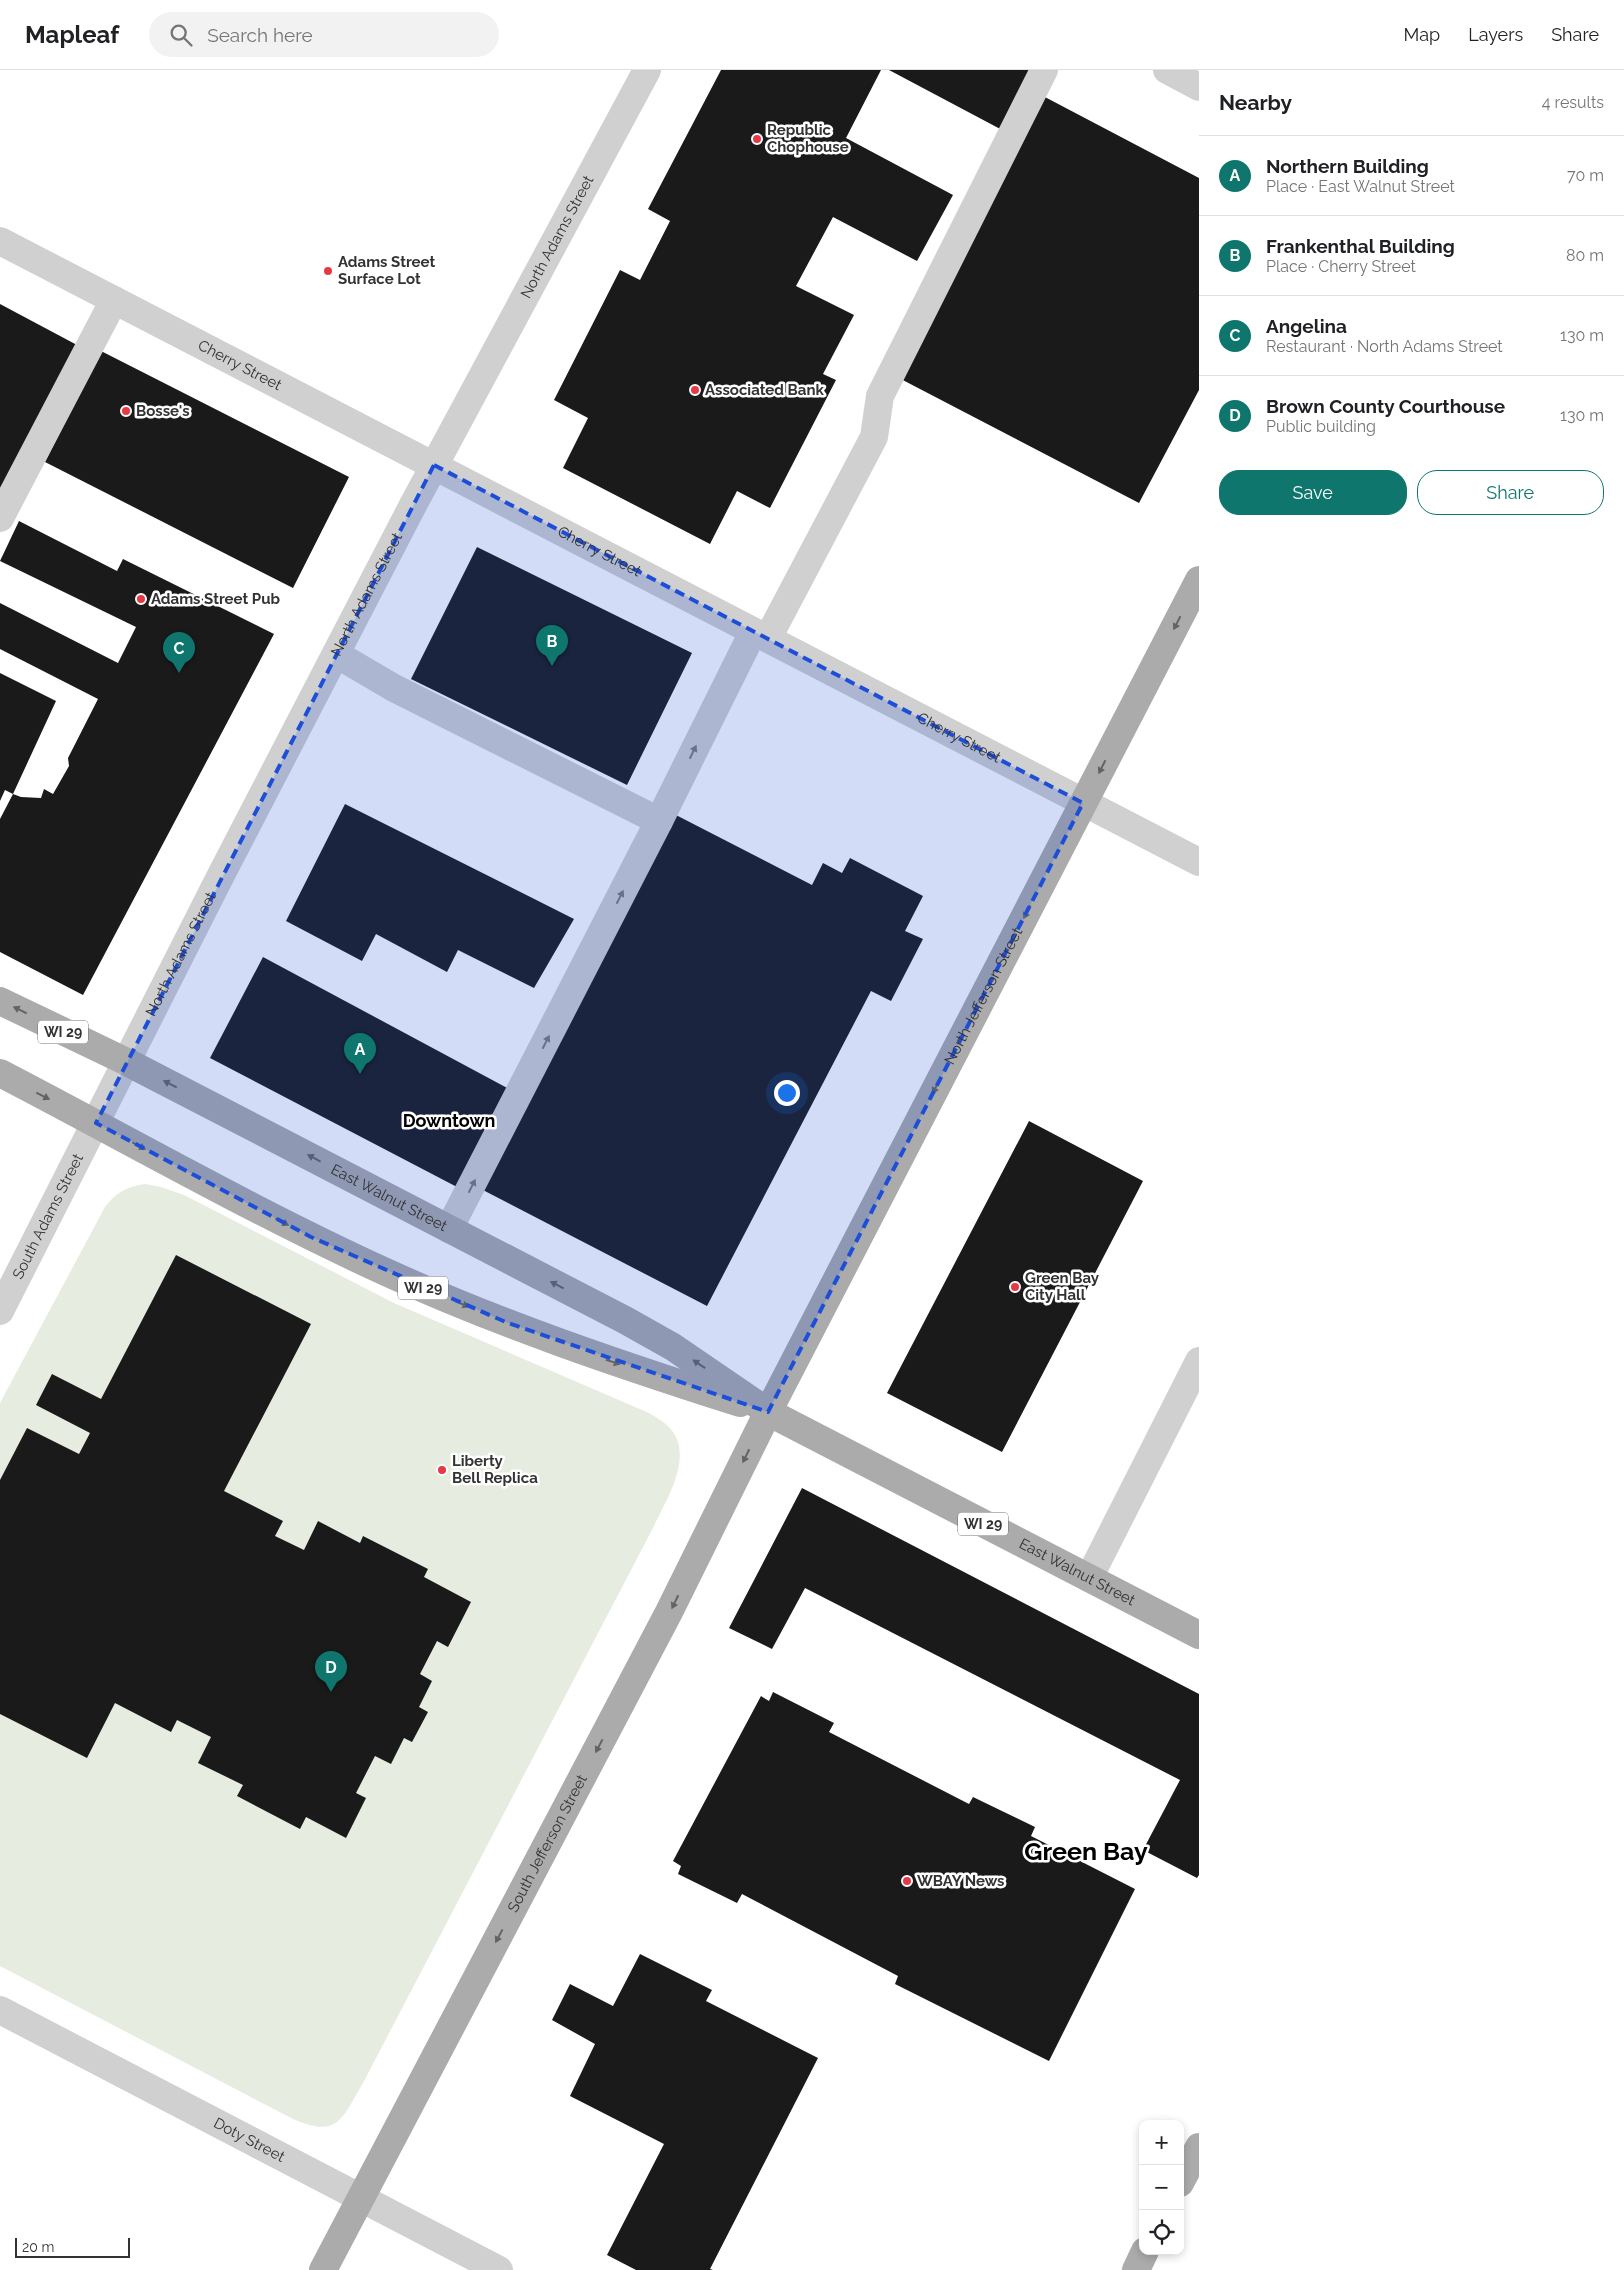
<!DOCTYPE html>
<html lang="en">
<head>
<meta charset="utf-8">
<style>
  :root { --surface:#fff; --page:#f2f2f2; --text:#202124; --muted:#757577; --line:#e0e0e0; --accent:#0f766e }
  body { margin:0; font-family:Raleway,sans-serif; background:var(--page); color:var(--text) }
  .controls { position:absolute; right:15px; bottom:15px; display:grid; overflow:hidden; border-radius:10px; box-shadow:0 2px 8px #0003 }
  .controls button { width:45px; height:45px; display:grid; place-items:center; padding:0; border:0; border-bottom:1px solid var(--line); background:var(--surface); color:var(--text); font:25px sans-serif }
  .scale { position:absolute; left:15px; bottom:12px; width:115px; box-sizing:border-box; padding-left:5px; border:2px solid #333; border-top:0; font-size:14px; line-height:18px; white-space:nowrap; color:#333; -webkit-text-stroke:4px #fff; paint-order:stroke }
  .you { position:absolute; left:786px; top:1022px; width:18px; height:18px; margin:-12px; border:4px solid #fff; border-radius:50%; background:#1a73e8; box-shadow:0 0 0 8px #1a73e833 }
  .badge { display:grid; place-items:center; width:32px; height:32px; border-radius:50%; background:var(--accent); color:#fff; font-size:16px; font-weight:700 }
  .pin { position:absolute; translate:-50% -41px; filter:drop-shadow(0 1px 2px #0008) }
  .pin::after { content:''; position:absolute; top:26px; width:18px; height:15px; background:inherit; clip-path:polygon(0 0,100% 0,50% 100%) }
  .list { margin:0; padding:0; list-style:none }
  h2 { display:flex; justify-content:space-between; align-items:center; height:65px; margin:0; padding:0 20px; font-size:21px }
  h2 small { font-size:16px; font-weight:400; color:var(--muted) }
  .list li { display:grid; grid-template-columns:32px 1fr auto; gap:15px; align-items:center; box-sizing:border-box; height:80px; padding:0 20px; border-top:1px solid var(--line) }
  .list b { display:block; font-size:19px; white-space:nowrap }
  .list p { margin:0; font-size:16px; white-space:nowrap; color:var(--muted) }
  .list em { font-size:16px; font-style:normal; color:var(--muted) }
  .actions { display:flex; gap:10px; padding:15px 20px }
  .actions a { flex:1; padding:11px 0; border:1px solid var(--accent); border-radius:20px; text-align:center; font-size:18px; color:var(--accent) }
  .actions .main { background:var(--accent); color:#fff }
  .icon { flex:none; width:28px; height:28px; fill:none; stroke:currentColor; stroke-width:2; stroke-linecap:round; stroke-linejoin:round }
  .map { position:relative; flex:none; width:1199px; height:2200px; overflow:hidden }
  header { display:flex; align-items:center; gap:30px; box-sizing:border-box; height:70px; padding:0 25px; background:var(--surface); border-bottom:1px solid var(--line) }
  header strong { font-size:24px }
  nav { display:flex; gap:28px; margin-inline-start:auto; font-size:18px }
  .search { width:350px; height:45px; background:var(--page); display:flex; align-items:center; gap:12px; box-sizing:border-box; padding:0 18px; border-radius:28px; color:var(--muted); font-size:19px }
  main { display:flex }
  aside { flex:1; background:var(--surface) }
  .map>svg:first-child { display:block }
  .green { fill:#e6ecdf }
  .building { fill:#1a1a1a }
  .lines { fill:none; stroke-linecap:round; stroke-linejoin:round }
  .minor { stroke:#d0d0d0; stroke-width:28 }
  .major { stroke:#ababab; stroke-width:28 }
  .oneway { fill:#636363 }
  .oneway2 { fill:#7a7a7a }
  .marked { fill:#1d4ed8; fill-opacity:0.2; stroke:#1d4ed8; stroke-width:4; stroke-dasharray:10 6; stroke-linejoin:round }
  .poi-dot { fill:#e63946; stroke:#fff; stroke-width:2 }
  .labels { text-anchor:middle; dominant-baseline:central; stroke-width:5; stroke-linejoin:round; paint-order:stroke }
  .shield { fill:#fff; stroke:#707070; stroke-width:1 }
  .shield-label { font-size:14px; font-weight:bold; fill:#333 }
  .poi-label { font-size:15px; font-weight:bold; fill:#333; stroke:#fff; text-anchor:start }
  .street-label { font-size:15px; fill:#333; stroke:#fff }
  .quarter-label { font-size:18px; font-weight:bold; fill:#000; stroke:#fff }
  .town-label { font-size:25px; font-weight:bold; fill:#000; stroke:#fff }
</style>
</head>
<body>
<header>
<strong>Mapleaf</strong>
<div class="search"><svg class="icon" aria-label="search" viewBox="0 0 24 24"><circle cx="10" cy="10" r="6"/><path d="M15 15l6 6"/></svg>Search here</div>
<nav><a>Map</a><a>Layers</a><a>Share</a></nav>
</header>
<main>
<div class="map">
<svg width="1199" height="2200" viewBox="0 0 1199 2200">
  <rect width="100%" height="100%" fill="#fff"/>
  <path class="green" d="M145,1114l16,3 23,8 210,108 255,110c6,4 14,8 19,13 28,28 -1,72 -14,100l-291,557c-21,35 -24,56 -70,36l-293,-153v-563l105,-196c12,-15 21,-20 40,-23z"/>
  <path class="building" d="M721,0h160l-35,68 107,57 -36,66 -84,-44 -37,69 58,29 -31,59 13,6 -66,128 -33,-17 -27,53 -147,-76 25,-50 -34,-18 66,-130 20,10 30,-59 -22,-12z
    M889,0h147l-32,61z
    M1043,26l156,82v212l-60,113 -244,-127z
    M0,234l77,41 -77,144z
    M101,281l248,126 -56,111 -248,-126z
    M19,451l98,50 6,-12 151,75 -191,361 -83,-43v-133l13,-25 8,3 20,1 3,-9 9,5 16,-28 -1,-8 30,-59 -98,-50v-46l118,60 18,-36 -136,-66z
    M477,477l215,106 -65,132 -216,-106z
    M0,603l56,28 -43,93 -8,-4 -5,11z
    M345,734l229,115 -40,69 -76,-38 -11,22 -71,-38 -14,27 -76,-40z
    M674,744l138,71 11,-22 19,10 8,-15 73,38 -18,35 18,8 -32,62 -20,-10 -164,315 -228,-118z
    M263,887l248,133 -54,97 -247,-129z
    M1029,1051l114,60 -141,271 -115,-59z
    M176,1185l135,69 -87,167 59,30 -8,15 29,14 14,-29 42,22 3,-7 65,33 -4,8 47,25 -23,45 -11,-6 -17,33 12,7 -13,26 9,5 -16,30 -8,-4 -13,26 -16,-8 -19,37 10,5 -20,40 -40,-21 -6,12 -63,-33 6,-11 -45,-22 13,-26 -34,-17 -6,12 -56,-29 -28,55 -87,-44v-234l27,-52 52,26 11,-21 -54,-28 16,-31 49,25z
    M802,1418l397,206v181l-2,3 -54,-28 37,-70 -375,-192 -33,61 -43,-21z
    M773,1622l61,31 -5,9 140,72 4,-7 62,30 -4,9 104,53 -86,172 -154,-77 3,-8 -156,-82 -5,9 -59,-29 3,-8 -8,-5 88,-165 8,5z
    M640,1884l72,36 -6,11 112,57 -108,211 3,1h-77l-29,-15 57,-111 -94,-48 25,-52 -43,-24 18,-36 43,22z"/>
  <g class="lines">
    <g class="minor">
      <path d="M1167,0l32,17"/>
      <path id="s1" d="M0,171l1199,621"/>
      <path d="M0,448l114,-218"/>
      <path d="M768,568l106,-201 6,-41 164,-326"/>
      <path d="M336,584l58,34 265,133"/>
      <path d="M449,1159l210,-408 94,-189"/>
      <path id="s2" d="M0,1241l222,-438 191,-368 234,-435"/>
      <path d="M1089,1508l110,-217"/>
      <path id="s3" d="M0,1940l499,260"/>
    </g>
    <g class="major">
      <path id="s4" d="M0,931l127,61 498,258 48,27 95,65 431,223"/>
      <path d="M0,1003c129,67 256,140 388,200 114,52 233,92 352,130"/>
      <path d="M1180,2113l19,-36"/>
      <path id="s5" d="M323,2200l346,-658 99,-200 431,-832"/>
      <path d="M1136,2200l9,-19"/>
    </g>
  </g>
  <defs><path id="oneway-solid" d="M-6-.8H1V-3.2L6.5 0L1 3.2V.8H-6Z" transform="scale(1.25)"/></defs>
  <g class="oneway">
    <use href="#oneway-solid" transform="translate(1177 553) rotate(117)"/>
    <use href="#oneway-solid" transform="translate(1102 697) rotate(117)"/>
    <use href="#oneway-solid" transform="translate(1027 842) rotate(117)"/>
    <use href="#oneway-solid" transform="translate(20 940) rotate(-154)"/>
    <use href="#oneway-solid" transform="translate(170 1014) rotate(-153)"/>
    <use href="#oneway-solid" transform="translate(936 1017) rotate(117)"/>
    <use href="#oneway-solid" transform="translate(43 1026) rotate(27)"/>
    <use href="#oneway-solid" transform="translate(139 1076) rotate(28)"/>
    <use href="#oneway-solid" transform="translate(314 1088) rotate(-152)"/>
    <use href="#oneway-solid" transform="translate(282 1152) rotate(28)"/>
    <use href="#oneway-solid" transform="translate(557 1215) rotate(-153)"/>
    <use href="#oneway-solid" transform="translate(462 1234) rotate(23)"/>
    <use href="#oneway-solid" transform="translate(613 1292) rotate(18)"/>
    <use href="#oneway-solid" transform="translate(699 1294) rotate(-146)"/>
    <use href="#oneway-solid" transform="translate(746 1386) rotate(116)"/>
    <use href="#oneway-solid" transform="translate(675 1532) rotate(116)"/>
    <use href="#oneway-solid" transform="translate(599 1676) rotate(118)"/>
    <use href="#oneway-solid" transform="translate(499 1866) rotate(118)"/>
  </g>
  <g class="oneway2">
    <use href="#oneway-solid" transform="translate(693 682) rotate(-64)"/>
    <use href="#oneway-solid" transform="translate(620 827) rotate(-63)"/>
    <use href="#oneway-solid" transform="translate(546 972) rotate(-63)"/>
    <use href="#oneway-solid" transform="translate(472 1116) rotate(-63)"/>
  </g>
  <path class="marked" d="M434,395l649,338 -315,609 -260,-89 -197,-86 -215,-114z"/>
  <g class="poi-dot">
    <circle cx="757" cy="69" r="5"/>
    <circle cx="328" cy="201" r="5"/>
    <circle cx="695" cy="320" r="5"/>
    <circle cx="126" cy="341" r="5"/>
    <circle cx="141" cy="529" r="5"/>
    <circle cx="1015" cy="1217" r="5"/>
    <circle cx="442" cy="1400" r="5"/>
    <circle cx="907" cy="1811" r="5"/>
  </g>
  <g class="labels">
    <g class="shield">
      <rect x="38" y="950.5" width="50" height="23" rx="4"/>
      <rect x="398" y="1206.5" width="50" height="23" rx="4"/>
      <rect x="958" y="1442.5" width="50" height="23" rx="4"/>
    </g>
    <g class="shield-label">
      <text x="63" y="962">WI 29</text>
      <text x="423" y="1218">WI 29</text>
      <text x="983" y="1454">WI 29</text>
    </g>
    <g class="poi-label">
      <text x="767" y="60">Republic<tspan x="767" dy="17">Chophouse</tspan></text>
      <text x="338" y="192">Adams Street<tspan x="338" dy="17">Surface Lot</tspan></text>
      <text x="705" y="320">Associated Bank</text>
      <text x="136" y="341">Bosse's</text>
      <text x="151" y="529">Adams Street Pub</text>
      <text x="1025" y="1208">Green Bay<tspan x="1025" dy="17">City Hall</tspan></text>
      <text x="452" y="1391">Liberty<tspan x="452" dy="17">Bell Replica</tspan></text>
      <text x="917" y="1811">WBAY News</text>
    </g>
    <g class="street-label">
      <text stroke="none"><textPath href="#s2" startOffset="1210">North Adams Street</textPath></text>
      <text stroke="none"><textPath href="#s1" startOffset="270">Cherry Street</textPath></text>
      <text stroke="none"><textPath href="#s1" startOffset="675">Cherry Street</textPath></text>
      <text stroke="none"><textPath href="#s2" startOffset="805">North Adams Street</textPath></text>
      <text stroke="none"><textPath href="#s1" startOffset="1080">Cherry Street</textPath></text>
      <text stroke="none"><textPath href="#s2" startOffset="400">North Adams Street</textPath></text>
      <text stroke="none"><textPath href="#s5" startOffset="1435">North Jefferson Street</textPath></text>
      <text stroke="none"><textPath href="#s4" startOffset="436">East Walnut Street</textPath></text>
      <text stroke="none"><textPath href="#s2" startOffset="106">South Adams Street</textPath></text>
      <text stroke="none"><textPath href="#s4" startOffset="1220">East Walnut Street</textPath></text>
      <text stroke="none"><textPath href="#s5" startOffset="482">South Jefferson Street</textPath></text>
      <text stroke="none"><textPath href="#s3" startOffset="281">Doty Street</textPath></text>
    </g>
    <g class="quarter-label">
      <text x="449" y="1050">Downtown</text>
    </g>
    <g class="town-label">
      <text x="1086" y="1781">Green Bay</text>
    </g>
  </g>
</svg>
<div class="controls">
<button>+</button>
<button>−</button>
<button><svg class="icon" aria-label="locate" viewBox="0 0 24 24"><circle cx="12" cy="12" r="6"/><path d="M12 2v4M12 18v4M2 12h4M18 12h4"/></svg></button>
</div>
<div class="scale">20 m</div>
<div class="you"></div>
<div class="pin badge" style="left:360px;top:1004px">A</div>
<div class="pin badge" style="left:552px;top:596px">B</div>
<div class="pin badge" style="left:179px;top:603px">C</div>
<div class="pin badge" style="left:331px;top:1622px">D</div>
</div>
<aside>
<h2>Nearby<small>4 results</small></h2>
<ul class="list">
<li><span class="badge">A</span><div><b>Northern Building</b><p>Place · East Walnut Street</p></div><em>70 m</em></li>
<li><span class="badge">B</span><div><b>Frankenthal Building</b><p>Place · Cherry Street</p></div><em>80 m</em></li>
<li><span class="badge">C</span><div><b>Angelina</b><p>Restaurant · North Adams Street</p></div><em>130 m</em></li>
<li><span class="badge">D</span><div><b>Brown County Courthouse</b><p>Public building</p></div><em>130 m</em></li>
</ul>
<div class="actions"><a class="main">Save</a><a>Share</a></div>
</aside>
</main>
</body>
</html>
